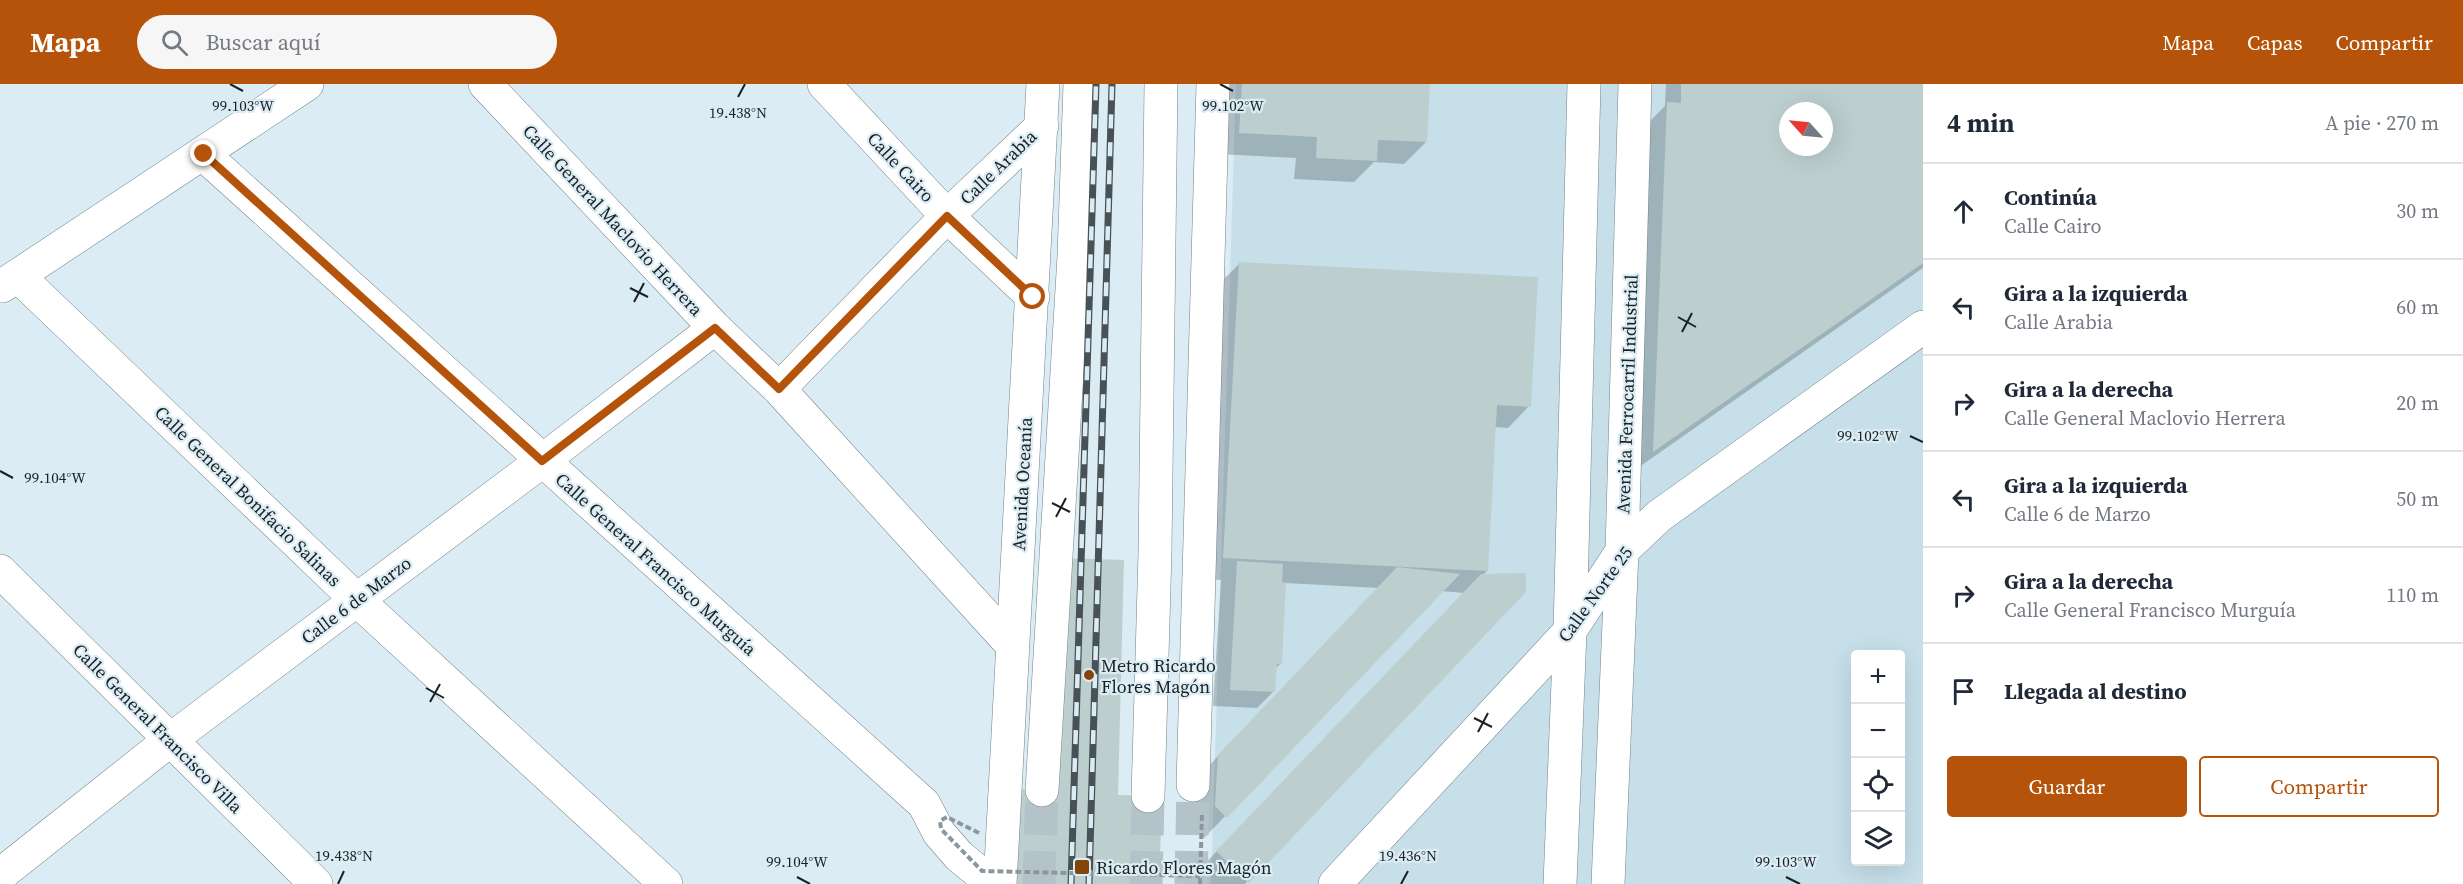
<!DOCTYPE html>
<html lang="es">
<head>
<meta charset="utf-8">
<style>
  :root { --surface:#fff; --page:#f6f6f7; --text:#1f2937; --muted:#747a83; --line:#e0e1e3; --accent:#b45309 }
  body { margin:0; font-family:"Source Serif 4",serif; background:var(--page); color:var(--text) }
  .controls { position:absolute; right:18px; bottom:18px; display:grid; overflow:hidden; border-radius:6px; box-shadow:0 6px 24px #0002 }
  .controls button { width:54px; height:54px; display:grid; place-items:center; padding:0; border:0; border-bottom:2px solid var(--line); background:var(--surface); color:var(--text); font:30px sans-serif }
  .compass { position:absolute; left:1779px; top:18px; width:54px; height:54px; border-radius:50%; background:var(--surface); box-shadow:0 6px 24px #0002; rotate:297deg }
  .stop { position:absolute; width:18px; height:18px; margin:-14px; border:4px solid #b45309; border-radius:50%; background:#fff }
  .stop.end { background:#b45309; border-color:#fff; box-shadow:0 2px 6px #0008 }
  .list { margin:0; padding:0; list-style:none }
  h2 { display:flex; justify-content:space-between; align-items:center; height:78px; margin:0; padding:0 24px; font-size:26px }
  h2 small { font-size:20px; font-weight:400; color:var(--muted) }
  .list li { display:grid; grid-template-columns:39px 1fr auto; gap:18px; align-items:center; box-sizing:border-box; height:96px; padding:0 24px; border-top:2px solid var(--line) }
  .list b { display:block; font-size:22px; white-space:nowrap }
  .list p { margin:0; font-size:20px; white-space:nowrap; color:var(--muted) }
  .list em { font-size:20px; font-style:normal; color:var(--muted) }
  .actions { display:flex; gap:12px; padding:18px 24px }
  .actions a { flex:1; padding:14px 0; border:2px solid var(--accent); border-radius:6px; text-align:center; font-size:21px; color:var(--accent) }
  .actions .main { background:var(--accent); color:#fff }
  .icon { flex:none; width:33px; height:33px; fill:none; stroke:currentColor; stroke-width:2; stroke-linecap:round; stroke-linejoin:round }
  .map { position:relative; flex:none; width:1923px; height:800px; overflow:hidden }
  header { display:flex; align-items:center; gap:36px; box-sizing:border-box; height:84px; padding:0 30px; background:var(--accent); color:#fff }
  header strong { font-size:28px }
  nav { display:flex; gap:33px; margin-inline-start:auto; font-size:21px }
  .search { width:420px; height:54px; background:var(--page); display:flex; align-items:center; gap:15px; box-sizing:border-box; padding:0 21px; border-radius:33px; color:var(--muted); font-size:22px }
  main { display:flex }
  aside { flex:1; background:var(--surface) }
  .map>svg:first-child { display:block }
  .built { fill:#c6dfe9; fill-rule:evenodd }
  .shadow { fill:#0003; fill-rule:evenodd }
  .building { fill:#bccfce; fill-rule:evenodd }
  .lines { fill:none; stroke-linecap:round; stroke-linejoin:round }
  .major-tunnel { stroke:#b4c3ca; stroke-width:33; stroke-dasharray:33 16; stroke-linecap:butt }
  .highway-tunnel { stroke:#b4c3ca; stroke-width:33; stroke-dasharray:33 16; stroke-linecap:butt }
  .minor-casing { stroke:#738289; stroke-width:34 }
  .major-casing { stroke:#738289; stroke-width:34 }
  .highway-casing { stroke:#738289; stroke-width:34 }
  .path { stroke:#8b979d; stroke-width:4; stroke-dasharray:6 3; stroke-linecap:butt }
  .minor { stroke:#fff; stroke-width:33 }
  .major { stroke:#fff; stroke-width:33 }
  .highway { stroke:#fff; stroke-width:33 }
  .rail-casing { stroke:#485155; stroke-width:7 }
  .rail { stroke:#dbecf4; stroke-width:4.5; stroke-dasharray:14; stroke-linecap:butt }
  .path-bridge { stroke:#8b979d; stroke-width:4; stroke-dasharray:6 3; stroke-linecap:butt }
  .route { stroke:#b45309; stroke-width:8 }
  .ticks { fill:none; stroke:#1a2023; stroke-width:2 }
  .poi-dot { fill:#844608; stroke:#dbecf4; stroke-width:2 }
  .labels { text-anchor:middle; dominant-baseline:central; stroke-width:4.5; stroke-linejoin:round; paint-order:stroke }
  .street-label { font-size:18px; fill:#1a2023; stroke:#dbecf4 }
  .poi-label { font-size:18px; fill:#1a2023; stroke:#dbecf4; text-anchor:start }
  .ticks-label { font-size:15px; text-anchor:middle; fill:#1a2023; stroke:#dbecf4; stroke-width:4.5; stroke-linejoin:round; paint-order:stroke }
</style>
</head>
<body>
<header>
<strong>Mapa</strong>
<div class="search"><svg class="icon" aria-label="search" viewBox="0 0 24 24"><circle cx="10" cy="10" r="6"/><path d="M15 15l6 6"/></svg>Buscar aquí</div>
<nav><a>Mapa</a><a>Capas</a><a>Compartir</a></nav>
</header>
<main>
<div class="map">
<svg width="1923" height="800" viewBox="0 0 1923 800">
  <rect width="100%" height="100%" fill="#dbecf4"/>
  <path class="built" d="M1236,0h687v800h-712zM1788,27h36v36h-36zM1856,570h44v208h-44z"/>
  <path class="shadow" d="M1228,0h201l-3,58 -22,22 -30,-2 -20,20 -60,-3 2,-21 -78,-4z
    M1666,0h257v184l-291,204 13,-346 20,-20zM1788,27h36v36h-36z
    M1240,179l289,143 -21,22 -14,-1 -7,144 -5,5 43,15 -280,293h-39l-11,-10 269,-281 -23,-2 -237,247 -10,-10 3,-50 182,-190 -94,-5 -5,81 -5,5 -1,22 -17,17 -44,-2 8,-126 -19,-1 16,-294z"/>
  <path class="building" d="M1242,0h188l-3,58 -49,-2 -1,21 -61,-3 1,-21 -78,-4z
    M1681,0h242v179l-270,189 14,-350 14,1zM1788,27h36v36h-36z
    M1239,178l299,15 -7,130 -34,-2 -9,166 -265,-13z
    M1060,474l64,2 -6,235 44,1 -3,88h-153l13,-95 35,1z
    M1237,477l46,3 -1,18 4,1 -4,81h-5l-2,28 -45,-2z
    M1397,483l63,7 -233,244 -12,-12 3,-51z
    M1526,489v19l-277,291 -33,-32 265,-277z"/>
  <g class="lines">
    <path class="major-tunnel" d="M1191,800l2,-99"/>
    <path class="highway-tunnel" d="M1039,800l3,-94
      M1146,800l2,-88"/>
    <defs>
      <path id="minor" d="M485,0l230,244 64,61 233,256
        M824,0l123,132 86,81
        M203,70l721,650 15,29 20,23 34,28
        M18,192l338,323 310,285
        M2,202l305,-202
        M779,305l168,-173 95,-90
        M0,487l316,313
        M0,791l170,-135 372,-279 173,-133
        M1335,800l235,-253 52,-80 37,-35 264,-189
        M1560,800l10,-253 14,-547
        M1608,800l14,-333 13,-467"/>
      <path id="major" d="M1193,701l20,-701
        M1000,800l43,-800"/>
      <path id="highway" d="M1042,706l32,-534 6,-172
        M1148,712l7,-244 6,-468"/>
    </defs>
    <use href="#minor" class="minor-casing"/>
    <use href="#major" class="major-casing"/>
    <use href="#highway" class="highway-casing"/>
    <path class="path" d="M1200,800l2,-72"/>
    <use href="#minor" class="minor"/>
    <use href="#major" class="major"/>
    <use href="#highway" class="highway"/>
    <defs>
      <path id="rail" d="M1071,800l25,-800
        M1089,800l23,-800"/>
    </defs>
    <use href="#rail" class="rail-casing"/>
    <use href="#rail" class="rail"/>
    <path class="path-bridge" d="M979,749l-32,-16 -7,4 1,8 41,42 218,5"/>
  </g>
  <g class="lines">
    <path class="route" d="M204,70l338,307 173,-133 64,61 168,-173 86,81"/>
  </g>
  <path class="ticks" d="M230,0l13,7M1220,0l13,7M738,13l7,-13M630,204l18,9M634,218l10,-19M1678,233l18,10M1682,248l10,-19M1910,352l13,6M0,387l13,7M1052,419l18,9M1056,433l10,-19M426,604l18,10M430,618l10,-18M1474,634l18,9M1478,648l10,-19M797,793l13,7M1786,793l14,7M338,800l6,-13M1401,800l7,-13"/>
  <g class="poi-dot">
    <circle cx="1089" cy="591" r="6"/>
    <rect x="1074" y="775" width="16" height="16" rx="3"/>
  </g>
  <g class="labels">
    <g class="street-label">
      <text transform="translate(901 83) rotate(47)">Calle Cairo</text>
      <text transform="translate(998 83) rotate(-44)">Calle Arabia</text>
      <text transform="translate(613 136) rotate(47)">Calle General Maclovio Herrera</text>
      <text transform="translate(1627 310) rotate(-88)">Avenida Ferrocarril Industrial</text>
      <text transform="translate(1022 400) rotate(-87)">Avenida Oceanía</text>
      <text transform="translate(248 412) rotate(44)">Calle General Bonifacio Salinas</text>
      <text transform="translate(656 480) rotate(42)">Calle General Francisco Murguía</text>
      <text transform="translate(1595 510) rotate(-54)">Calle Norte 25</text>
      <text transform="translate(356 516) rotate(-37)">Calle 6 de Marzo</text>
      <text transform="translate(158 644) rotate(45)">Calle General Francisco Villa</text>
    </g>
    <g class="poi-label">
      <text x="1101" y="581">Metro Ricardo<tspan x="1101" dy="21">Flores Magón</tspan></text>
      <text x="1096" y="783">Ricardo Flores Magón</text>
    </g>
  </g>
  <g class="ticks-label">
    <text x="1233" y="27">99.102°W</text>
    <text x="243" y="27">99.103°W</text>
    <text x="738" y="34">19.438°N</text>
    <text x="1868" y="357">99.102°W</text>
    <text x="55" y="399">99.104°W</text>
    <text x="344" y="777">19.438°N</text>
    <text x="1408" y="777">19.436°N</text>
    <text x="797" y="783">99.104°W</text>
    <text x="1786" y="783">99.103°W</text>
  </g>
</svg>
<div class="controls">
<button>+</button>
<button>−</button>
<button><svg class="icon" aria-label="locate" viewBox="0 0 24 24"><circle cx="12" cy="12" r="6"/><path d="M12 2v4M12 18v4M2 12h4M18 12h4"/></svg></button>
<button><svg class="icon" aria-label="layers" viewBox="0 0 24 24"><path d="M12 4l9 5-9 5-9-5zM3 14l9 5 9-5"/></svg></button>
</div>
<svg class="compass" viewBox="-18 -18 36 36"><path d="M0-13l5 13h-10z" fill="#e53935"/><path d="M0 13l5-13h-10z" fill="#747a83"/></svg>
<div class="stop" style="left:1033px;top:213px"></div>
<div class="stop end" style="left:204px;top:70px"></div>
</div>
<aside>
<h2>4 min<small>A pie · 270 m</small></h2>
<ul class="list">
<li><svg class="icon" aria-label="ahead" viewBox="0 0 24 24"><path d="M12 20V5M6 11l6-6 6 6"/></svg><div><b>Continúa</b><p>Calle Cairo</p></div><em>30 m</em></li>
<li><svg class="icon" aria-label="left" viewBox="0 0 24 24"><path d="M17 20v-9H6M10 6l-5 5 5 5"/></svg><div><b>Gira a la izquierda</b><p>Calle Arabia</p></div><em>60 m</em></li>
<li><svg class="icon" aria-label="right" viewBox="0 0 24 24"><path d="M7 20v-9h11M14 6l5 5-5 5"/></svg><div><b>Gira a la derecha</b><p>Calle General Maclovio Herrera</p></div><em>20 m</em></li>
<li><svg class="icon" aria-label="left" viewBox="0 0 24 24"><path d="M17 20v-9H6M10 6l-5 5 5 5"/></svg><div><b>Gira a la izquierda</b><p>Calle 6 de Marzo</p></div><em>50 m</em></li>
<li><svg class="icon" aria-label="right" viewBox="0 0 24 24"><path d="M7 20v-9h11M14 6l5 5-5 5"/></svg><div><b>Gira a la derecha</b><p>Calle General Francisco Murguía</p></div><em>110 m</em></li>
<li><svg class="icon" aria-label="arrive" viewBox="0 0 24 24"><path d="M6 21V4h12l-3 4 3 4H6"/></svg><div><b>Llegada al destino</b></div></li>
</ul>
<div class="actions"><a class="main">Guardar</a><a>Compartir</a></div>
</aside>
</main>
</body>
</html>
